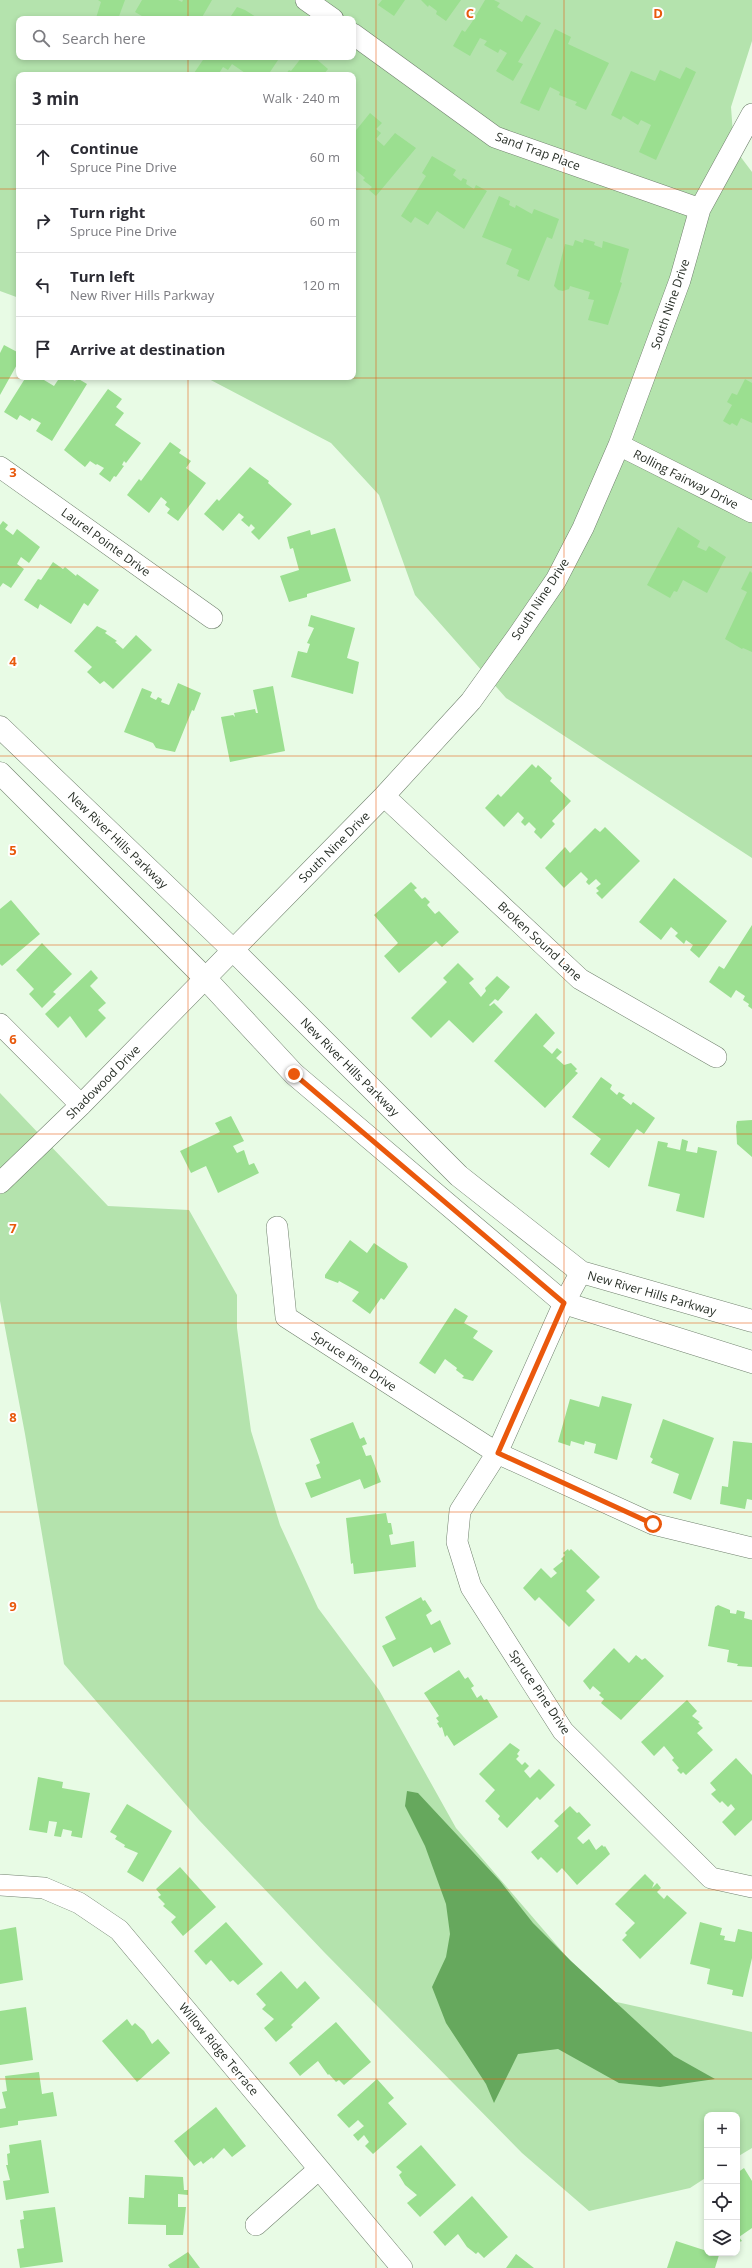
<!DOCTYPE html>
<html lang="en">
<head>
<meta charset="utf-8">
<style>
  :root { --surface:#fff; --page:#f7f7f7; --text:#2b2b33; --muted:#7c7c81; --line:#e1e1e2 }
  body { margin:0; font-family:"Open Sans",sans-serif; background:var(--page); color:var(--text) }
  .controls { position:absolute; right:12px; bottom:12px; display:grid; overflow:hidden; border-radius:8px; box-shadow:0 2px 6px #0003 }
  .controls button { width:36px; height:36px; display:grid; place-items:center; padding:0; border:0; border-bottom:1px solid var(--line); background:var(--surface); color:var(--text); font:20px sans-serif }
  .stop { position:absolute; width:12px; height:12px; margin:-9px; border:3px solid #ea580c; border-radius:50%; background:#fff }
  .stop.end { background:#ea580c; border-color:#fff; box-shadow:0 1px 4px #0008 }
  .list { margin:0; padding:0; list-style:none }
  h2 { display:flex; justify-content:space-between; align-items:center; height:52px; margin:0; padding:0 16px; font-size:17px }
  h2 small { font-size:13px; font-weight:400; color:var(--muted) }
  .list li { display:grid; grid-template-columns:26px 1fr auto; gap:12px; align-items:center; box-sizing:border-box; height:64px; padding:0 16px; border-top:1px solid var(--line) }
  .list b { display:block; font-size:15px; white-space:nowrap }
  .list p { margin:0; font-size:13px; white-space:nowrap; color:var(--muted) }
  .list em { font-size:13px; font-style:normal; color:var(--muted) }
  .icon { flex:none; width:22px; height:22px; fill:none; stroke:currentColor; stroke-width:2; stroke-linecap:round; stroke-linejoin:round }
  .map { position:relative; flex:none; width:752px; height:2268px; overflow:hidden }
  .search { position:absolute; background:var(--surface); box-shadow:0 2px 6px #0003; left:16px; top:16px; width:340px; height:44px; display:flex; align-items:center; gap:10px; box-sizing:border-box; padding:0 14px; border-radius:8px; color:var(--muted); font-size:15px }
  .panel { position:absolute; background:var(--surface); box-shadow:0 2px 6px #0003; left:16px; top:72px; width:340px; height:308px; border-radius:8px }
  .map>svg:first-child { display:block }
  .green { fill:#b4e3ad; fill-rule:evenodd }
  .water { fill:#66a85d }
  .building { fill:#9bdf90 }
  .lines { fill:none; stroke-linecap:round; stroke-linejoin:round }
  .street-casing { stroke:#71816e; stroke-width:22 }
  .secondary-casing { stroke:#71816e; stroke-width:23 }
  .street { stroke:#fff; stroke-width:21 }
  .secondary { stroke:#fff; stroke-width:22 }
  .route { stroke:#ea580c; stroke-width:5 }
  .grid { fill:none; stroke:#e8590c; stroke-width:1; stroke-opacity:0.55 }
  .labels { text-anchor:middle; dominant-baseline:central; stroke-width:4; stroke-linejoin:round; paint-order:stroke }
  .street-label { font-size:12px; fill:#282f27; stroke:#fff }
  .grid-label { font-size:13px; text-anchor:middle; font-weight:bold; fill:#e8590c; stroke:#fff; stroke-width:4; stroke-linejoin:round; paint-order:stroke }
</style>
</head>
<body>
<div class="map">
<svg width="752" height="2268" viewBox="0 0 752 2268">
  <rect width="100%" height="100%" fill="#e8fbe5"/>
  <path class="green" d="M0,0h752v41l-21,66 3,41 18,24v686l-246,-160 -91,-103 -36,-100 -48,-52 -126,-66h148v-302h-334v223l-19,-7zM19,19h334v38h-334z
    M0,1093l108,113 81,4 48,85v33l14,103 29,94 38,83 61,82 77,138 147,171 149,33v116l-15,9v-42h-30v62l-17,11 -101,23 -67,-58 -198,-201 -125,-132 -135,-156 -39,-230 -25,-133z"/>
  <path class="water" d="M407,1791l11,2 82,88 33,42 38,38 103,95 41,23 -55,8 -41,-4 -61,-34 -40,5 -24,49 -8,-19 -40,-61 -14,-36 14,-30 4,-23 -4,-30 -21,-58 -20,-40z"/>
  <path class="building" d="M98,0h27l-7,19 -22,-1 5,-16z
    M142,0h36l4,2 1,-2h29l-11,19h-54l-12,-7z
    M382,0h23l-11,16 -16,-11z
    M421,0h40l-15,21 -10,-7 1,-3 -8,-6 -1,2z
    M485,0h9l6,3 -3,4 25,15 4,-7 15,8 -23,39 5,2 -10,17 -17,-10 11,-18 -7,-4 -2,4 -14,-8 3,-4 -7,-3 -10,18 -17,-10 9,-16 3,2 7,-10z
    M237,7l8,3 14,9h-30z
    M555,29l16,8 -3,7 41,19 -23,47 -11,-5 2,-3 -18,-7 1,-3 -10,-5 -11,24 -19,-8z
    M205,57h75l-12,18h-20l-16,-11 -4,6 -5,-3 -5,8h-21l-3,-2z
    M302,57h12l14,12 -5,6h-38l4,-5 2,1z
    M686,67l10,5 -40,88 -17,-8 12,-27 -10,-5 -3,5 -15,-9 -2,4 -10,-5 20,-44 24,10 5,-11 20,9z
    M370,113l12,10 -6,6 5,4 -5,6 8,7 11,-13 21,15 -40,48 -7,-6 3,-3 -9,-7 2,-2 -12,-10v-34z
    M432,156l24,14 -3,5 8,6 2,-3 4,2 -1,4 8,5 2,-4 11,6 -23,38 -27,-18 -9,14 -13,-8 -4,6 -10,-7 25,-40 -4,-3z
    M499,196l11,5 -1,4 6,3 1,-3 16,9 2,-5 25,10 -7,20 -5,-2 -18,44 -12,-5 2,-6 -13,-6 6,-15 -30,-12z
    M584,239l11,3 -1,3 8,3 1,-7 26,8 -9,33 2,1 -14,42 -20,-5 6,-20 -6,-1 2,-7 -20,-6 -1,3 -6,2 -5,-1 -4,-4 11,-42 8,2 2,-6 8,3z
    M4,345l15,8v8l-19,34v-42z
    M26,377h13l15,9 6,-9h8l7,4 2,-3 10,6 -35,57 -16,-10 5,-8 -9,-5 -2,3 -10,-6 -3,5 -13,-8z
    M745,379l7,4v40l-11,-5 -4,8 -5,-3 -2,2 -7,-4 9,-16 -5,-3 5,-9 5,2z
    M108,389l14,10 -6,8 8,6 -9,12 26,18 -15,20 -2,-2 -2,4 2,1 -8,11 -2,-1 -4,6 -11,-8 5,-6 -7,-4 -1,1 -6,-4 -5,6 -21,-17z
    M170,442l11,8 -2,3 12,8 -5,7 20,15 -28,38 -11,-8 3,-4 -5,-4 2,-3 -6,-5 -12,16 -22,-18 12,-16 2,2z
    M250,467l19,14 -1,2 24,21 -33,36 -8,-8 4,-4 -4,-4 -2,3 -8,-7 3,-3 -5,-4 -16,18 -19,-17 13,-15 2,2z
    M3,521l5,4 -3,4 8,6 4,-6 23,18 -11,16 -8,-6 -4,7 7,5 -13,19 -8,-5 -3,4v-62z
    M678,527l22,14 -3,6 9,4 3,-5 17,11 -19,36 -24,-13 -6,12 -3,-1 -4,7 -23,-13z
    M335,528l16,53 -44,13v3l-18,5 -9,-26 19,-6 -6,-22 -3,1 -3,-12 23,-7 1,5z
    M53,562l10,7 2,-2 11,9 1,-2 22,16 -11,16 -4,-3 -13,21 -31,-20 -2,5 -14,-9 14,-21 3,1z
    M750,571l2,2v79l-9,-4 -1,1 -17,-10 22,-47 -6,-3z
    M311,615l44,13 -8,30 12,4 -6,32 -62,-17 7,-26 9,2 3,-9 -3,-1 7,-15 -6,-2z
    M97,626l10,5 -2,2 12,8 -2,1 8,7 13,-14 16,15 -39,39 -9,-8 -4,3 -13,-12 5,-5 -18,-16z
    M178,683l23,10 -7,18 -2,-1 -17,42 -19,-4 -3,-5 -29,-11 18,-44 10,4 -2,5 6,3 2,-3 4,2 -1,3 8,3z
    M273,686l12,65 -55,11 -9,-45 12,-2 2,2 -1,-4 21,-4 1,4h2l-5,-23z
    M532,764l4,4 2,-3 14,13 -2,3 21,20 -19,20 3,3 -14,15 -7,-7 2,-3 -7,-7 -4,4 -4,-4 3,-4 -6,-6 -14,15 -19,-19 13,-14 3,3z
    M605,827l35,34 -38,38 -6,-6 3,-2 -3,-3 5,-4 -5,-5 -7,6 -3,-3 2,-3 -7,-7 -17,16 -19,-20 20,-21 5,6 25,-25 5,4z
    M674,878l53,43 -28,37 -9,-8 3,-5 -7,-5 -2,4 -9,-8 3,-3 -7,-6 -10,13 -22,-18z
    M411,882l6,6 -3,2 8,9 3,-2 5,5 -3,3 8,9 4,-3 20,21 -17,15 -6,-6 -37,32 -15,-17 14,-13 -24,-28z
    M11,900l29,34 -38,32 -2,-2v-55z
    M752,925v84l-4,-3 1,-2 -6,-4 2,-4 -9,-6 -5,8 -22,-16 10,-16 5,3z
    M42,943l30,31 -19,18 3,2 -14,14 -13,-14 5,-5 -18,-19z
    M458,963l16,16 -5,4 12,14 5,-6 -1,-3 12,-12 13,11 -12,14 -3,-2 -6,6 1,1 4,-3 9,9 -30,31 -24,-23 -18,18 -20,-20 36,-36 -4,-4z
    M91,970l7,8 -8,8 16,17 -8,7 8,8 -20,20 -16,-22 -12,12 -13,-14z
    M536,1013l19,20 -12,13 9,8 5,-6 5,4 -6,6 8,7 7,-2 6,6 -2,2 3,2 -33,35 -51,-47z
    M601,1077l11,8 -2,4 7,6 2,-3 6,3 -3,3 9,7 2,-3 22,16 -11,16 -7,-5 -28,39 -19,-14 11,-15 -29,-22z
    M231,1116l13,25 -11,5 4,7 7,-3 5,15 5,-2 5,10 -41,20 -12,-27 -15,7 -11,-22 40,-19 -5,-9z
    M752,1120v37l-15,-13 -1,-18 1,-5z
    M682,1139l6,2 -2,10 11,2 1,-6 19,4 -13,67 -28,-7 4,-17 -32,-8 10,-45 10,2 -1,4 13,3z
    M350,1240l17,13 7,-10 26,18 6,2 2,4 -24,33 -3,-2 -11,16 -18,-13 7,-9 -20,-11 -1,2 -13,-5v-3z
    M455,1308l13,8 -4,7 14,8 -5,7 20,13 -20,30 -11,-3 2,-2 -8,-6 1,-2 -12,-9 -10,15 -16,-11z
    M602,1396l30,8 -15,56 -23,-7 2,-9 -11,-3 -1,4 -13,-4 -1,5 -12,-4 12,-43 29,8z
    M663,1419l51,19 -23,62 -18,-7 6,-19 -28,-11 2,-4 -3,-2z
    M353,1422l7,17 4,-2 3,7 -5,2 4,10 5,-1 10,27 -17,7 -4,-10 -49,19 -6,-15 16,-5 -5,-13 4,-2 -10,-24z
    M733,1441l19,2v57l-5,-1 -2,10 -25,-5 2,-18 6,1z
    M386,1513l2,10h3l2,11 -4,1 2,10 23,-4 2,26 -62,7 -1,-11 -2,1 -5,-46z
    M568,1549l1,2 2,-2 29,28 -14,14 9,9 -26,27 -30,-30 -4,4 -12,-13 18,-20 10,10 6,-5 -4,-4 10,-8 -2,-2 4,-4 -2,-2z
    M421,1597l2,4 2,-1 7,11 -6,4 5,10 9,-5 11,24 -17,9 -3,-6 -38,20 -11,-21 14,-7 -11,-22z
    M718,1605l12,5v3l6,1 1,-4 8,2 -1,6 8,2v47l-15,-1 1,-2 -11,-2 2,-12 -21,-4 7,-39z
    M614,1648l15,15 7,-8 6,5 3,-2 19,18 -43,44 -20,-17 3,-4 -5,-4 2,-2 -8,-7 -3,4 -7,-9z
    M459,1670l6,9 3,-2 6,9 -3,2 6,10 4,-3 3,5 3,-1 11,18 -44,29 -7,-11 -2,2 -3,-10 -2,1 -3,-5 2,-1 -3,-4 3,-2 -15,-23z
    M687,1700l10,11 -5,5 8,6 -2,1 5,5 -6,5 16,17 -27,25 -3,-3 -2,2 -4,-4 2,-2 -7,-8 2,-2 -10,-12 -10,10 -13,-14z
    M510,1743l10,7 -3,4 2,2 -3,3 6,6 3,-3 4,4 -5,5 6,7 9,-9 16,16 -15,15 -3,-3 -30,31 -9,-9 2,-3 -15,-15 10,-11 -16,-16z
    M736,1758l16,17v45l-17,16 -13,-14 13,-13 -4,-5 -3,3 -6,-6 -2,2 -9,-9 5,-4 -6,-7z
    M38,1777l25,5 -1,6 28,5 -8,45 -11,-2 1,-5 -9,-2 -2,8 -7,-1 3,-14 -8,-1 -2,12 -18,-3z
    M127,1804l45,27 -29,51 -16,-10 11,-19 -14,-6 1,-2 -10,-6 2,-3 -7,-4z
    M570,1806l7,7 2,-1 12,13 -14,13 6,6 6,-5 7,11 6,-5 2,2 1,-1 5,8 -33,31 -15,-17 -5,5 -16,-16 -3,3 -7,-8 28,-26 -5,-5z
    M180,1867l36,40 -33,29 -12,-14 5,-5 -13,-11 2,-2 -7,-7 3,-2 -5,-6z
    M645,1874l9,9 -2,5 5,-5 4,5 -4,4 7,7 3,-4 20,18 -47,46 -18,-19 5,-5 -2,-2 10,-10 -20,-19z
    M226,1922l37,42 -25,21 -5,-5 -3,2 -19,-22 -5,5 -12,-14z
    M700,1922l22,6 -2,7 5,1 -1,4 11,2 3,-13 14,3v26l-9,39 -11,-2 1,-5 -26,-6 3,-15 -20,-5z
    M16,1927l7,53 -23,4v-54z
    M281,1971l16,18 8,-8 15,17 -29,27 2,2 -17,15 -12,-14 10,-9 -12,-10 4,-4 -10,-11z
    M26,2007l7,53 -33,5v-54z
    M127,2019l5,7 3,-3 9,8 8,13 6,-5 12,14 -33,29 -35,-41z
    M336,2022l35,40 -27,23 -5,-5 -3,2 -7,-8 -1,1 -10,-14 -18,15 -11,-13z
    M39,2072l3,22 11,-2 4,24 -39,5v4l-18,3v-19l6,-1 -4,-16 5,-1 -2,-15z
    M377,2079l17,19 -6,5 19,21 -34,30 -8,-8 4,-4 -5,-7 -6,6 -5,-6 11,-9 -6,-6 -9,8 -12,-13z
    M216,2107l30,39 -14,11 -8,-9 -11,11 -1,-2 -9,7 -2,-3 -7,5 -20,-25z
    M41,2140l8,53 -43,7 -3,-19 7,-1 -4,-15h2l-1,-11 3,-1 -1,-8z
    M421,2145l35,40 -36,32 -13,-14 10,-8 -12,-10 -6,-10 3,-3 -6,-5z
    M744,2168l8,13v47l-13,9 3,4 -5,2v-70z
    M145,2175l38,2 1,13h4v5l-10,-1v13h8l-3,28h-17v-10l-38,-1 1,-27 15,1z
    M472,2196l36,41 -24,21 -6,-6 -2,2 -9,-7 -9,-13 -13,12 -12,-14z
    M55,2207l8,55 -43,6 -3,-19 7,-1 -4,-28 4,-1 -1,-8z
    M676,2241l31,10v2l12,2 -4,13h-48z
    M188,2252l12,16h-30l-2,-3z
    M516,2254l18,14h-28z"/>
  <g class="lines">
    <defs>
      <path id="street" d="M306,0l27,19
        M353,34l142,103 205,72
        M619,445l133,67
        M0,467l212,151
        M384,796l196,183 136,78
        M0,1024l81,81
        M0,1183l81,-78 303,-309 87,-95 46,-64 39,-57 27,-52 36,-83 61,-165 20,-71 52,-95
        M277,1227l9,90 211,136 67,-150 17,-31
        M752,1548l-99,-24 -156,-71 -37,58 -3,31 14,45 92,144 148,147 41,9
        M0,1885l44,3 35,15 40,27 283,338
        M256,2225l63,-56"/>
      <path id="secondary" d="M0,727l233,223 226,226 122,96 171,49
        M0,773l205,205 89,96 270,229 188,59"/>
    </defs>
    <use href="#street" class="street-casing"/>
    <use href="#secondary" class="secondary-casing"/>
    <use href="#street" class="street"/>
    <use href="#secondary" class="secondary"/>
  </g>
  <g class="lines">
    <path class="route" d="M294,1074l270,229 -66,150 155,71"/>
  </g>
  <path class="grid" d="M188,0v19M376,0v2268M564,0v2268M188,57v18M0,189h19M353,189h399M188,377v1891M0,378h752M0,567h752M0,756h752M0,945h752M0,1134h752M0,1323h752M0,1512h752M0,1701h752M0,1890h752M0,2079h752"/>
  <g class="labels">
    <g class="street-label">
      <text transform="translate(538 151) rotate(20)">Sand Trap Place</text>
      <text transform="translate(670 304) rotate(-71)">South Nine Drive</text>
      <text transform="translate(686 479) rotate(27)">Rolling Fairway Drive</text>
      <text transform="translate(106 542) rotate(36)">Laurel Pointe Drive</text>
      <text transform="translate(540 599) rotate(-57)">South Nine Drive</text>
      <text transform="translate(118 840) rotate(44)">New River Hills Parkway</text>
      <text transform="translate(334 847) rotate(-45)">South Nine Drive</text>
      <text transform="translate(540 941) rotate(43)">Broken Sound Lane</text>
      <text transform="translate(350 1067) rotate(45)">New River Hills Parkway</text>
      <text transform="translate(103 1082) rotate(-45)">Shadowood Drive</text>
      <text transform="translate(652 1293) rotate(16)">New River Hills Parkway</text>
      <text transform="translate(354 1361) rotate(33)">Spruce Pine Drive</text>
      <text transform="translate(540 1692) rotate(56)">Spruce Pine Drive</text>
      <text transform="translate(219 2049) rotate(50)">Willow Ridge Terrace</text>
    </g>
  </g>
  <g class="grid-label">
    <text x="470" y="18">C</text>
    <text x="658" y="18">D</text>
    <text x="13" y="477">3</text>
    <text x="13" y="666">4</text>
    <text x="13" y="855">5</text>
    <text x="13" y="1044">6</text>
    <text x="13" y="1233">7</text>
    <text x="13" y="1422">8</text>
    <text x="13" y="1611">9</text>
  </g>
</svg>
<div class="controls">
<button>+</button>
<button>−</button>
<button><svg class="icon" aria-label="locate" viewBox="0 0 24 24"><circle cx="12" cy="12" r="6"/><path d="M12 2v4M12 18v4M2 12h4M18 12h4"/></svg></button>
<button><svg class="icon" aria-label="layers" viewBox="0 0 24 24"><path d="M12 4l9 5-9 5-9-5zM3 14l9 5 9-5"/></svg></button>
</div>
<div class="stop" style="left:653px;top:1524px"></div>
<div class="stop end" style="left:294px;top:1074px"></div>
<div class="search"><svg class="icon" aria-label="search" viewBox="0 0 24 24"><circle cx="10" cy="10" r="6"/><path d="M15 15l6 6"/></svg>Search here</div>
<section class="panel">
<h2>3 min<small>Walk · 240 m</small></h2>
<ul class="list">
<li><svg class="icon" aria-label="ahead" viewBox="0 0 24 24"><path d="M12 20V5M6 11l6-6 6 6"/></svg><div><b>Continue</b><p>Spruce Pine Drive</p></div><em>60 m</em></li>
<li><svg class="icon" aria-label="right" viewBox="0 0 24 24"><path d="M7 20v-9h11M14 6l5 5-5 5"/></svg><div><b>Turn right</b><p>Spruce Pine Drive</p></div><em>60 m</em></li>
<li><svg class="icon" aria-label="left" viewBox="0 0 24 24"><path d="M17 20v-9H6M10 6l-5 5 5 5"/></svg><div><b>Turn left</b><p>New River Hills Parkway</p></div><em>120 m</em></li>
<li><svg class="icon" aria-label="arrive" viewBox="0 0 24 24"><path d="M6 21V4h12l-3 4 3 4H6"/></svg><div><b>Arrive at destination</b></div></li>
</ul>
</section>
</div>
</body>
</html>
